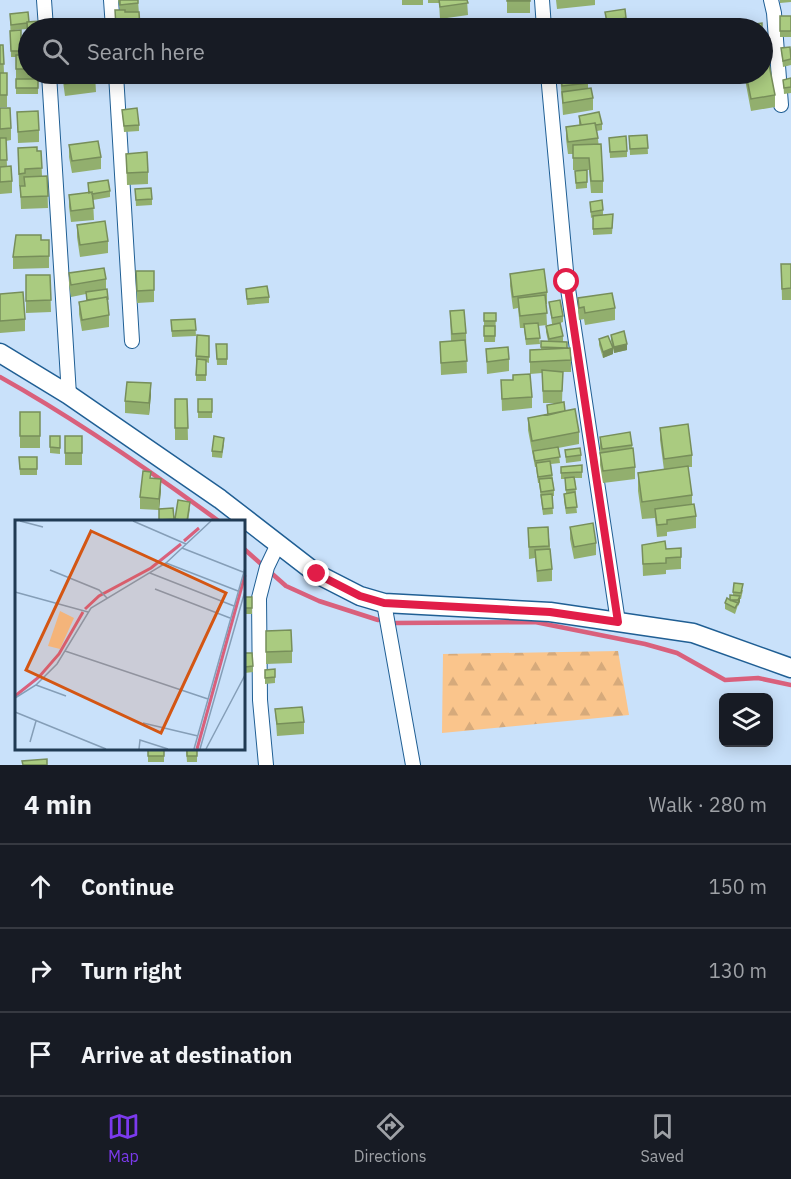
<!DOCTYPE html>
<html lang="en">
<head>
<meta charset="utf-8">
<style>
  :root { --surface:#171b24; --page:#20242c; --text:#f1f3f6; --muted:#9ea1a6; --line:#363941; --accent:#7c3aed }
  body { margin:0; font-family:"IBM Plex Sans",sans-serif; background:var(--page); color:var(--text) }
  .controls { position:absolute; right:18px; bottom:18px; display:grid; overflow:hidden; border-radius:9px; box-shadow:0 3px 15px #0003 }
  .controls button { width:54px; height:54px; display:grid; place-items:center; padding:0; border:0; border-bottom:2px solid var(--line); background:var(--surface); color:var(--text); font:30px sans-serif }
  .stop { position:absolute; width:18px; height:18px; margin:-14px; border:4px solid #e11d48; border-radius:50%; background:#fff }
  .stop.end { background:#e11d48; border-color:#fff; box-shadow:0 2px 6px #0008 }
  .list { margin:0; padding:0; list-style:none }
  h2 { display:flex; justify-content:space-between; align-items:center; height:78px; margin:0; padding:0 24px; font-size:26px }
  h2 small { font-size:20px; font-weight:400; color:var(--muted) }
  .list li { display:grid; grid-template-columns:39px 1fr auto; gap:18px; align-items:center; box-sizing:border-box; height:84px; padding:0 24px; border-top:2px solid var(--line) }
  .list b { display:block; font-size:22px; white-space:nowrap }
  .list em { font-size:20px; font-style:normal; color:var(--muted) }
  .icon { flex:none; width:33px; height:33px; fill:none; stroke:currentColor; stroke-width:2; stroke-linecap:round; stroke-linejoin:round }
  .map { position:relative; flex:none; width:791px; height:765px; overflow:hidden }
  .search { position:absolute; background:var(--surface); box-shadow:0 3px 15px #0003; left:18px; right:18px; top:18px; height:66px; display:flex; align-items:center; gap:15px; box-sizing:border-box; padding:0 21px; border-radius:33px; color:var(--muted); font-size:22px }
  .sheet { height:330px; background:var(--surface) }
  nav { display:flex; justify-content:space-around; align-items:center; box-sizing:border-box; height:84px; border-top:2px solid var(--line); background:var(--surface); font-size:16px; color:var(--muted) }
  nav a { display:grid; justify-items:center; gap:3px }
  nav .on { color:var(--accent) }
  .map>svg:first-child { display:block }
  .forest { fill:url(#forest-firs) }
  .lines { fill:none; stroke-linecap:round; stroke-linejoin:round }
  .stream { stroke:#d9607c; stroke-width:4.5 }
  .street-casing { stroke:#205f94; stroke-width:16 }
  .secondary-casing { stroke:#205f94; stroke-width:21 }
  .street { stroke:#fff; stroke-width:14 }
  .secondary { stroke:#fff; stroke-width:18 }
  .wall { fill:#92af6e }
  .shaded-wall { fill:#778e5a }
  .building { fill:#aacb80; stroke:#778e5a; stroke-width:1.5 }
  .route { stroke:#e11d48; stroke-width:8 }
  .inset-river { fill:none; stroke:#d9607c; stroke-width:3 }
  .inset-road { fill:none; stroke:#859eb7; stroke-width:1.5 }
  .view { fill:#d45613; fill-opacity:0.15; stroke:#d45613; stroke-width:3 }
  .inset-edge { fill:none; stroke:#203a53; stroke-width:3 }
</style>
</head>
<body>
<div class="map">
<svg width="791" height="765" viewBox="0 0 791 765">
  <defs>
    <pattern id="forest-firs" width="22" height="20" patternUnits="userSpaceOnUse" patternTransform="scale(1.5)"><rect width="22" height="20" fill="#fac58c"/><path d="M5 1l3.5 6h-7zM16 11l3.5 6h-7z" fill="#d6aa7b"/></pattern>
  </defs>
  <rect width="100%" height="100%" fill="#c9e1fa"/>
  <path class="forest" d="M618,651l11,64 -187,18 1,-79z"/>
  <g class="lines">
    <path class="stream" d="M0,377c77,43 149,93 220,145
      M243,548l43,38 33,15 59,19
      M396,623l139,-1 110,22 32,9 48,27 33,-2 33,7"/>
    <defs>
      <path id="street" d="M44,0l2,28
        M111,0l2,28
        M542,0l2,28
        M771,0l3,13 7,92
        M49,74l20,321
        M116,74l16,267
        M548,74l19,208 51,340
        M384,603l29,162
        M266,765l-6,-65 -1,-102 8,-31 11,-23"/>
      <path id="secondary" d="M0,353l69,42 151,104 97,75 43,22 24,7 166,9 143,21 98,35"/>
    </defs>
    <use href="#street" class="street-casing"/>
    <use href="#secondary" class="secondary-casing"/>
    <use href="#street" class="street"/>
    <use href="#secondary" class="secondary"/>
  </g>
  <path class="wall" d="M118,0h20l2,28h-24l-1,-18h5z
    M402,0h21v5h-21z
    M428,0h39l1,15 -28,4 -1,-16h-11z
    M507,0h23v13h-23z
    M556,0h39v5l-38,4z
    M780,0h11v2l-11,1z
    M28,12v40l-1,-23 -13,1h7v25h7v19h13v7h-3v13h-22v-37h-5l-1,-43z
    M605,12l21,6v6l-19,4z
    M780,16h11v21h-11z
    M762,29l3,26 10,40v12l-24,4 -7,-37h18z
    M0,45h3l1,28h3v34h-7z
    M781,48l10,3v14l-8,2z
    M62,74h33l1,18 -31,4z
    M560,74l28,9v5l5,10v12l-30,5z
    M791,78v15l-7,1 -1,-14z
    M0,108l11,20v12l-5,1 1,25 5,15v12l-12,1z
    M122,110l17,15v6l-15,1z
    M17,112l22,18v12l-21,1z
    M579,116l23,8v6l-5,1 6,50v12h-12l-2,-23h-16v-16h-5l-2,-15v-12l13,-2z
    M647,135l1,19 -18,1 -1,-19z
    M609,138l18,13v6l-17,1z
    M69,145l32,12v12l-29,4 -3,-16z
    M18,148l23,3 1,25h5l1,32 -27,1 -1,-23 4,-1 -5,1z
    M126,154l22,18v12l-21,1z
    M587,170v18l-11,1 -1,-18z
    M88,183l22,8v6l-17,3 1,20 -23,2 -2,-15v-12l19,-2z
    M135,189l17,10v6l-16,1z
    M590,202l13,8v5l10,5 -1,14 -19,1v-18l-2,1z
    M77,225l31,16v12l-28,4 -3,-20z
    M41,240h8v28l-36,1v-12z
    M781,264h10v36h-9z
    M136,271l18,19v12l-17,1z
    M69,273l37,6v11l2,9 1,16v12l-27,4 -3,-17v-12l7,-1v-7l-15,3 -2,-12z
    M510,274l37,18v12h-1l1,21 -9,1 2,18 -14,1 -2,-17h-4l-2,-20 -5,1 -3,-23z
    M26,275h24l1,37 -25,1z
    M246,289l23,8v6l-22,2z
    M0,294l25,25v12l-25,2z
    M578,298l37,10v12l-30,5 -1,-6 -5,1 -1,-10z
    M549,302l14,14v6l-3,1 3,13v6l4,6 4,12v12h-8l-1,30 3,9 14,21v12l-21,4 2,15 -9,1 3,26v6h-2l1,18 -10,1 -4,-32h-1l-2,-16h-1l-7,-37v-12l19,-3v-10l13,-2h-17l-1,-30 -12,1v-24l11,-1v-8h7l-2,-9v-6l6,-2z
    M450,311l16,22 1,40 -26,2 -1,-33 11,-1z
    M484,313h12l-1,29h-11z
    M195,319l1,17 -24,1 -1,-17z
    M611,335l16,15 -13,3 -3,-12z
    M209,336v27l-3,-1v19h-10v-25z
    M599,339l14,15 -10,4 -4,-13z
    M216,344h11v21h-10z
    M486,349l23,10v12l-22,3z
    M501,380l31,17v11l-30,3z
    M151,395l-2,20 -24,-2v-12z
    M175,399h12l1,41h-13z
    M198,399h14v19h-14z
    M20,412h20v36h-20z
    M660,428l32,27v12h-4l4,28v9l4,12v12l-29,4v4l-10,1 -2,-19 -13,1 -4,-28v-18l26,-3 -4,-30z
    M50,436h10v18l-10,-1z
    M65,436h17v29h-17z
    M600,437l32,8 3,22v12l-32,4 -3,-18z
    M224,444l-2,14 -10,-1v-6z
    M565,450l16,5v6l-15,2z
    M19,457h18v18h-17z
    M582,465v13h-7l1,11 -1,6 2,18 -11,1 -2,-14v-6l2,-1 -1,-14h-4v-12z
    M151,478l10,12 -2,19 14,-1 1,14h-15v-12l-19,-1v-12z
    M190,508l-2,14h-13v-3z
    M548,527l4,42v12l-15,1 -2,-24 -6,1 -1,-31z
    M570,527l26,16v12l-22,4 -4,-20z
    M642,545l24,4 15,-1v21l-15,1v4l-23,2z
    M743,590l-2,9h-1l-5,15 -10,-5v-6l5,-3 3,-5v-3z
    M243,597h9v17h-9z
    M243,624l1,12v12h-1z
    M266,631l26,20v12l-26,1z
    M244,653h8l1,19 -8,1z
    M275,669v14l-10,1v-14z
    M275,709l29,13v12l-27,2z
    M148,748h16v14h-16z
    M186,748h11v14h-10z"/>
  <path class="shaded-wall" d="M627,344v6l-13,3v-6z
    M613,348v6l-10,4v-6z
    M151,383v12l-2,20v-12z
    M161,479v11l-2,21v-12z
    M740,596v6l-2,4v-6z"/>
  <path class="building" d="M120,0h18v3l-18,2z
    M439,0h28l1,3 -28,4z
    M507,0h23v1h-23z
    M625,9l1,9 -19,4 -2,-10z
    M115,10h10v2h14l1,16h-24z
    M28,12l1,10h-2v1l-16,2 -1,-11z
    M780,16h11v15h-11z
    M41,21v7h-13v12l-1,-18z
    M96,21l1,7h-30v-3z
    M762,23v5h-22v-2z
    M762,29l3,21h-3z
    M21,30v21h-10l-1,-20z
    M0,45h3l1,19h-4z
    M790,47l1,12 -8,2 -2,-13z
    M767,54l8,41 -24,4 -5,-25h16v-19z
    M16,55h12v14h-12z
    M0,73h7v22h-7z
    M64,74h31l1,6 -31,4z
    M561,74h26l1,9 -26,3z
    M791,78v9l-7,1 -1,-8z
    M16,79h22v9h-22z
    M591,88l2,10 -30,5 -1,-11z
    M0,108h10l1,20 -11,1z
    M137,108l2,17 -15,1 -2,-16z
    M38,111l1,19 -21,2 -1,-20z
    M599,112l3,12 -6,1 -1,-2 -14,2 -2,-9z
    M595,123l3,15 -30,4 -2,-15z
    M647,135l1,13 -18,1 -1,-13z
    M626,136l1,15 -17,1 -1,-14z
    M0,138h6l1,22h-7z
    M98,141l3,16 -29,4 -3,-16z
    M601,144l2,37h-12l-2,-23h-16v-13z
    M37,147v4h4l1,17 -17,1v4l-6,1 -1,-26z
    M147,152l1,20 -21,1 -1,-19z
    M11,166l1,15 -12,1v-15z
    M587,170v12l-11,1 -1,-12z
    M47,176l1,20 -27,1 -1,-11h5l-1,-9z
    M108,180l2,11 -18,3v-2l-3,1 -1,-10z
    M151,188l1,11 -16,1 -1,-11z
    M92,192l2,16 -23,3 -2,-16z
    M602,200l1,10 -12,2 -1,-10z
    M613,214l-1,14 -19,1v-13z
    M105,221l3,20 -28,4 -3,-20z
    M16,235h25v5h8v16l-36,1z
    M781,264h10v24l-9,1z
    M104,268l2,11 -35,6 -2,-12z
    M544,269l3,23 -34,5 -3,-23z
    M136,271h18v19l-17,1z
    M26,275h24l1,25 -25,1z
    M267,286l2,11 -22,2 -1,-10z
    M107,289l1,10h-1v-2l-20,3 -1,-8z
    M23,292l2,27 -25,2v-27z
    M612,293l3,15 -30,5 -1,-6 -5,1 -1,-10z
    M545,295l2,18 -27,3 -2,-18z
    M107,297l2,18 -27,5 -3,-18z
    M560,300l3,16 -11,2 -3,-16z
    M464,310l2,23 -14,1 -2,-23z
    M484,313h12v8h-12z
    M195,319l1,11 -24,1 -1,-11z
    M538,323l2,15 -14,1 -2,-15z
    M560,323l3,13 -14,3 -3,-13z
    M484,326h11v10h-11z
    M624,331l3,13 -13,3 -3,-12z
    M197,335l12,1v21l-13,-1z
    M608,336l5,12 -10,4 -4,-13z
    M465,340l2,21 -26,2 -1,-21z
    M541,341l26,1v6l-26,-1z
    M216,344h11v15h-10z
    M508,347l1,12 -22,3 -1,-13z
    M570,348l1,12 -41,2v-12z
    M197,359l9,1v15h-10z
    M542,370l21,2 -1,19h-19z
    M530,374l2,23 -30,2 -1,-19h12v-5z
    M127,382l24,1 -2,20 -24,-2z
    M175,399h12l1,29h-13z
    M198,399h14v13h-14z
    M564,402l1,9 -17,4 -1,-10z
    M575,409l4,23 -47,9 -4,-23z
    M20,412h20v24h-20z
    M688,424l4,31 -28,4 -4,-31z
    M630,432l2,13 -30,4 -2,-12z
    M50,436h10v12l-10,-1z
    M65,436h17v17h-17z
    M214,436l10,2 -2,14 -10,-1z
    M558,447l2,10 -25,4 -2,-10z
    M580,448l1,7 -15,2 -1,-7z
    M633,448l2,19 -32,4 -3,-18z
    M19,457h18v12h-17z
    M550,461l2,14 -14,2 -2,-14z
    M582,465v7l-21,1v-6z
    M688,466l4,29 -50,7 -4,-29z
    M143,471l8,1 -1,6 11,1 -2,20 -19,-2z
    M574,477l2,12 -10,1 -1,-12z
    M552,478l2,12 -13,2 -2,-13z
    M575,492l2,15 -11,1 -2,-14z
    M552,494l1,14 -10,1 -2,-14z
    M178,500l12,2 -3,19 -12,-2z
    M694,504l2,12 -29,4v4l-10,1 -2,-16z
    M173,508l1,11 -15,1v-11z
    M593,523l3,20 -22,4 -4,-20z
    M548,527l1,19 -20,1 -1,-19z
    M665,541l1,8 15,-1v9l-15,1v5l-23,1 -1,-19z
    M550,549l2,20 -15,2 -2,-21z
    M734,583l9,1 -2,9 -8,-1z
    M730,595l10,1 -2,4h-8l8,3 -3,5 -10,-5 2,-5 3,2z
    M243,597h9v11h-9z
    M291,630l1,21 -26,1v-21z
    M244,653h8l1,13 -8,1z
    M275,669v8l-10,1v-8z
    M302,707l2,15 -27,2 -2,-15z
    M148,748h16v8h-16z
    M187,748h10v8h-10z
    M47,759v6h-24l-1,-4z"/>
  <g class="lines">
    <path class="route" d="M317,574l43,22 24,7 166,9 68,10 -51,-340"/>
  </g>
  <g transform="translate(15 520)">
    <rect width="230" height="230" fill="#c9e1fa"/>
    <path d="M45,91l14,7 -14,31 -12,-3z" fill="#fac58c"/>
    <path class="inset-river" d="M169,21l15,-13M70,89l14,-13 52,-28 30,-24M0,176l24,-19 20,-23 24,-42M182,229l48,-174"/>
    <path class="inset-road" d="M5,1l23,6M118,1l53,23M167,28l61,24M151,43l72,28M35,50l49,20 8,8M135,53l84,33M140,69l75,29M0,72l73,20M50,131l143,48M21,165l30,11M0,178l21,-13 21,-21 34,-56 75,-45 45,-42M0,192l91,37M128,203l55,13M15,222l6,-21M124,229l1,-9 28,9M179,229l51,-181M185,229l45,-158M191,229l39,-74"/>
    <path class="view" d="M76,11l135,62 -65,140 -135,-63z"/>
    <rect width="230" height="230" class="inset-edge"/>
  </g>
</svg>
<div class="controls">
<button><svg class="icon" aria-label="layers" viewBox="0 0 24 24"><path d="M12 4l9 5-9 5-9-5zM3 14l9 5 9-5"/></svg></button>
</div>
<div class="stop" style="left:567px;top:282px"></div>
<div class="stop end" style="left:317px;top:574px"></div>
<div class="search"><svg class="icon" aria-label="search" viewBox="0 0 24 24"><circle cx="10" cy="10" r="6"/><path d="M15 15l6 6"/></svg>Search here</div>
</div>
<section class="sheet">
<h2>4 min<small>Walk · 280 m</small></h2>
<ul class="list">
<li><svg class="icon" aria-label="ahead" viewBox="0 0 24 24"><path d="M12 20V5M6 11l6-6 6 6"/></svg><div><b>Continue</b></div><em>150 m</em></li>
<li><svg class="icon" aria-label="right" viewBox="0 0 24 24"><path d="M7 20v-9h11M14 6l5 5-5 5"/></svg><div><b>Turn right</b></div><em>130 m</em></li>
<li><svg class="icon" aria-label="arrive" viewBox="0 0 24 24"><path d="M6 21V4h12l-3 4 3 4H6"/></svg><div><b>Arrive at destination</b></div></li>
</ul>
</section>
<nav>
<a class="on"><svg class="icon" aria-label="map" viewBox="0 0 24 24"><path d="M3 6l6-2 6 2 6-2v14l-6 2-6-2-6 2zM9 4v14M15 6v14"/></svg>Map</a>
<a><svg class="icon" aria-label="directions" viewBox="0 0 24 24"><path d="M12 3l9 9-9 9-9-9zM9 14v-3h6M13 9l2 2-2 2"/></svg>Directions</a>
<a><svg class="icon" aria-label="saved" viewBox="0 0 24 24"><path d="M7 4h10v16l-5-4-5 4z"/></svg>Saved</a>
</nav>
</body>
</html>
